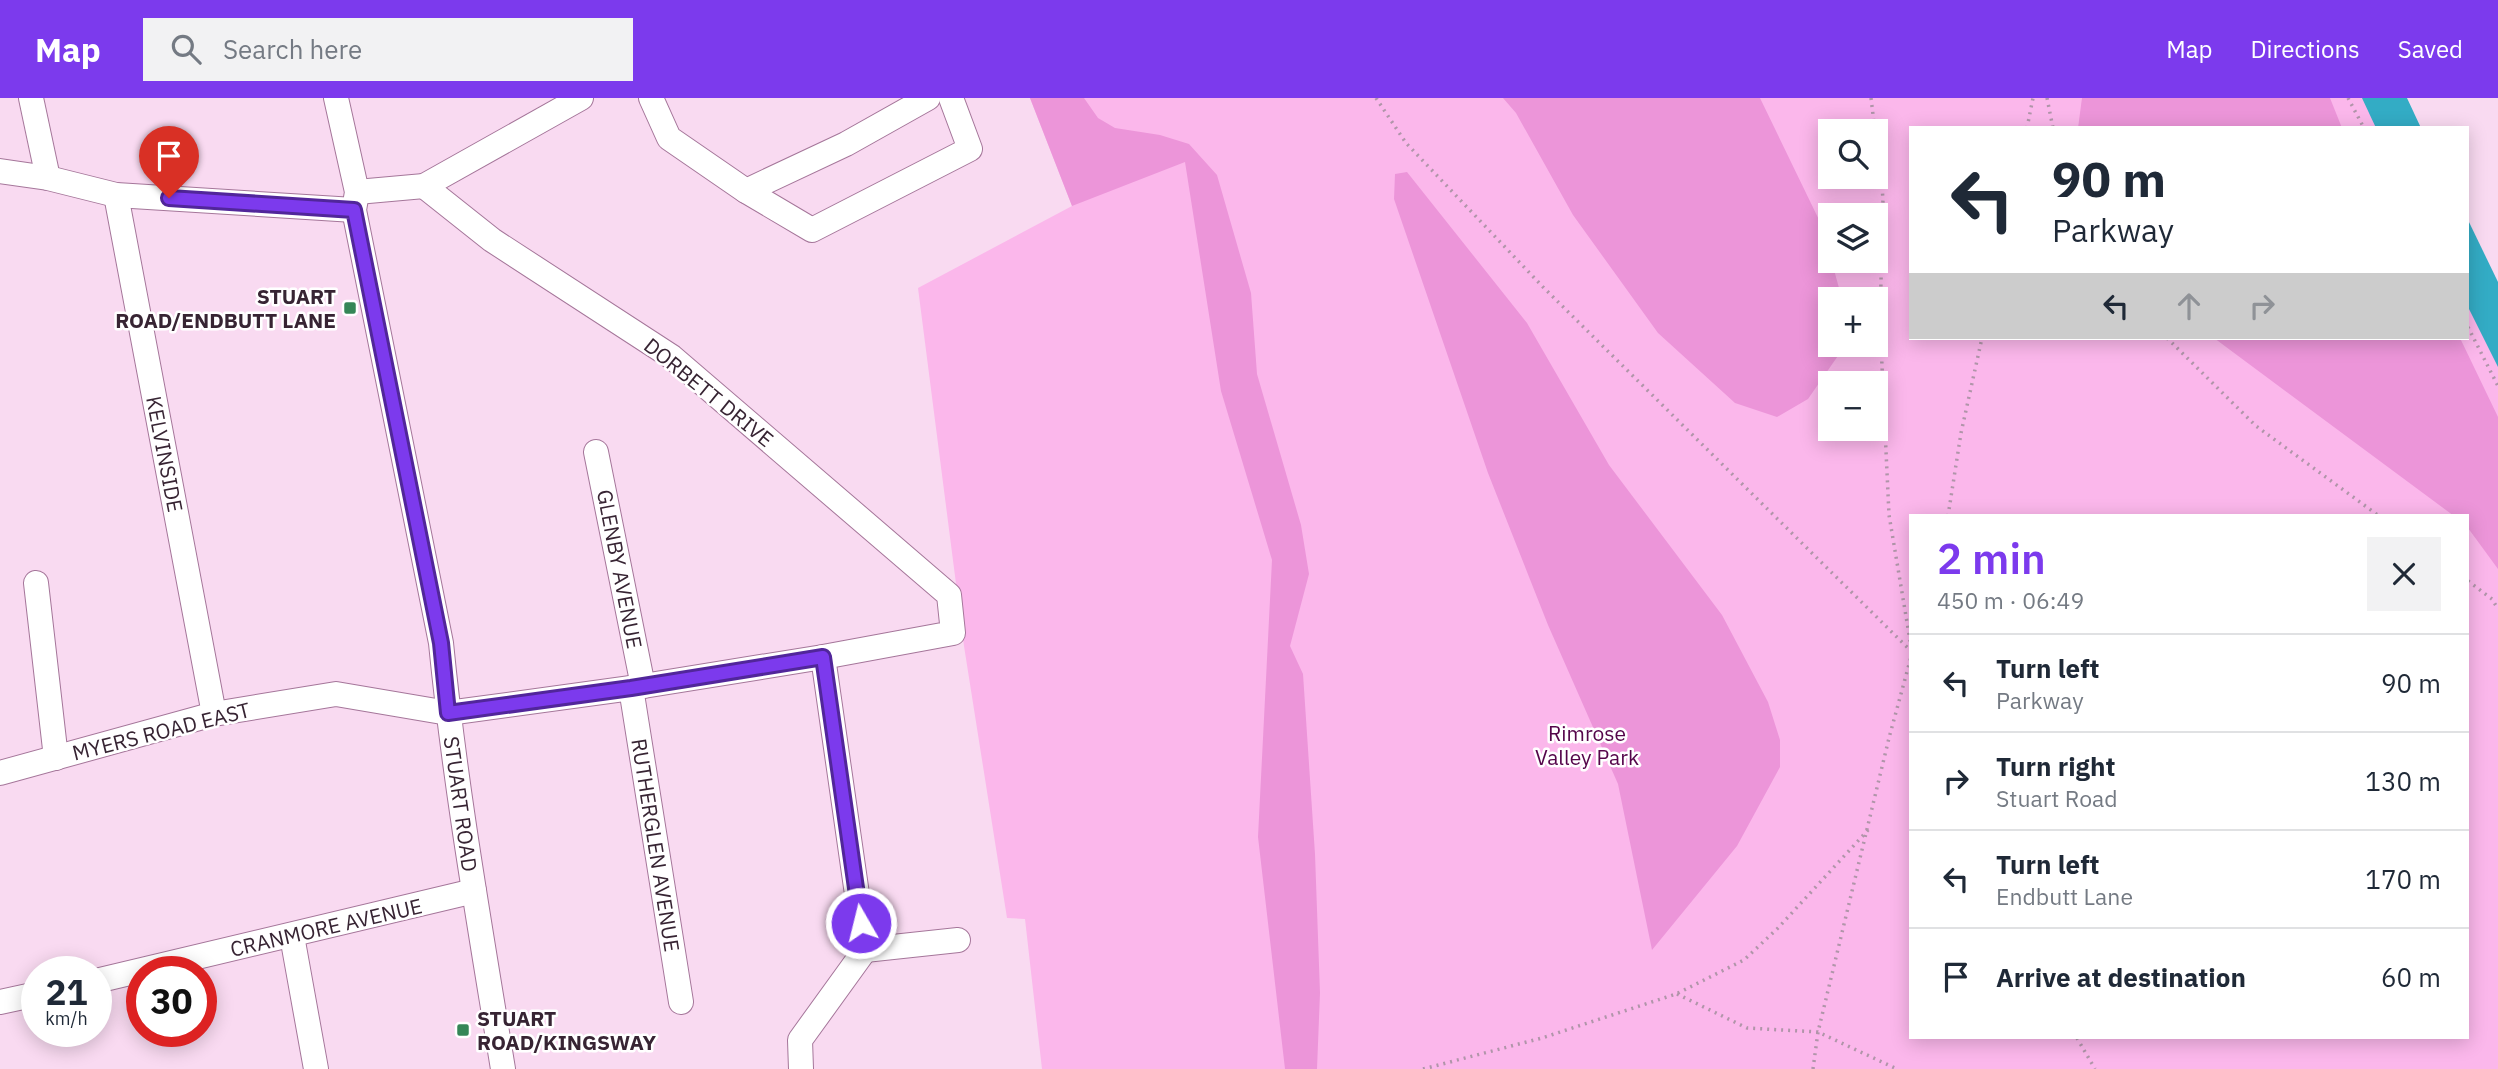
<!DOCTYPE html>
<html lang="en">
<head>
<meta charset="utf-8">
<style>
  :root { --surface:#fff; --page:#f2f2f3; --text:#1f2937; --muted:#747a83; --line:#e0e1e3; --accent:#7c3aed }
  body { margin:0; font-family:"IBM Plex Sans",sans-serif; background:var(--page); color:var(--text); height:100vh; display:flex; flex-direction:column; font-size:26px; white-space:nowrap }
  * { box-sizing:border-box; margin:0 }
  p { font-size:23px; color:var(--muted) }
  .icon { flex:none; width:38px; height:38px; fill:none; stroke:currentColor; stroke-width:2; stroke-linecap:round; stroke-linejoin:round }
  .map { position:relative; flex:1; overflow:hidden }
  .sheet { position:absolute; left:1909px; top:416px; width:560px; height:525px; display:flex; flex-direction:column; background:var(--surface); border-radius:0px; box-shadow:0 4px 18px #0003 }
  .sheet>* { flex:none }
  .banner { position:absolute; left:1909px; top:28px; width:560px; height:214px; border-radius:0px; box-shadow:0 4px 18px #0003; background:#fff; color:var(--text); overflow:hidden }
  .controls { position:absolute; left:1818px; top:21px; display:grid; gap:14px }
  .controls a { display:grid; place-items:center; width:70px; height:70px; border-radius:0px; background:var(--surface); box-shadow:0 4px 18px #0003; font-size:35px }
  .speed { position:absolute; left:21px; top:858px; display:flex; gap:14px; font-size:35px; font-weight:700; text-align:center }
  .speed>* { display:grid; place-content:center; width:91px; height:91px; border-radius:50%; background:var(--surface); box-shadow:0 4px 18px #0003; line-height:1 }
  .speed small { font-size:18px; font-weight:400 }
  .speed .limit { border:10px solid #d22; background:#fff; color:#111 }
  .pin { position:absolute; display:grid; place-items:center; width:60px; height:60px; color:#fff; margin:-72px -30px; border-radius:50% 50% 50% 0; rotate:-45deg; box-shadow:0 0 7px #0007 }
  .pin .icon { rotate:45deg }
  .me { position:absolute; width:77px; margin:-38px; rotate:352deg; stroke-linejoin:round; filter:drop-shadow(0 0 5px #0008) }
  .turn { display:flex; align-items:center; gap:24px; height:147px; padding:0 28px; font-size:32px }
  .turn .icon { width:91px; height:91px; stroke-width:2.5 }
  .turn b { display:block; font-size:49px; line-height:60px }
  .lanes { display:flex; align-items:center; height:66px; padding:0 28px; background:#0003; justify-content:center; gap:35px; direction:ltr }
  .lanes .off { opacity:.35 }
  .round { display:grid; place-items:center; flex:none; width:74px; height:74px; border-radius:0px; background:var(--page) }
  .headline { display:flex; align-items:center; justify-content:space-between; height:119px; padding:0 28px }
  h1 { font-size:42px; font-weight:600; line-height:52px; color:var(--accent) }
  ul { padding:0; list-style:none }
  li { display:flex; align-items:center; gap:21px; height:98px; padding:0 28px; border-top:2px solid var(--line) }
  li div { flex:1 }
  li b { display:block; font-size:26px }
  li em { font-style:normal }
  header { display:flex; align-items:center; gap:42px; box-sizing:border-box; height:98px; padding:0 35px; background:var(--accent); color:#fff }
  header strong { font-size:33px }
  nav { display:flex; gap:38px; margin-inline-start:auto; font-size:24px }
  .search { width:490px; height:63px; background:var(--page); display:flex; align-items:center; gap:18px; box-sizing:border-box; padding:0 24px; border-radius:0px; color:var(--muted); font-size:26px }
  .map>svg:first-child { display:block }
  .green { fill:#fbb7eb; fill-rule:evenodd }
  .forest { fill:#ec95d9 }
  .water { fill:#33acc5 }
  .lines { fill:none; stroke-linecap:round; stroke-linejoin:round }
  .minor-casing { stroke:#a5769a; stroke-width:26 }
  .path { stroke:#b095a9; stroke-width:3.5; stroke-dasharray:2 5; stroke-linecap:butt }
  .minor { stroke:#fff; stroke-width:24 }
  .route-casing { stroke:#51269a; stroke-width:18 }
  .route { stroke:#7c3aed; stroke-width:12 }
  .poi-dot { fill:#358657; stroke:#fff; stroke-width:2.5 }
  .labels { text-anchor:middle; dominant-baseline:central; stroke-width:5; stroke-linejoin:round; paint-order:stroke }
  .poi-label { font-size:21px; font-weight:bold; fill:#372433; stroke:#fff; text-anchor:end }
  .street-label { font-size:21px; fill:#372433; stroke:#fff }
  .park-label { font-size:21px; fill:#55054a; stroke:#fff }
</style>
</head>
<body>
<header>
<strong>Map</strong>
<div class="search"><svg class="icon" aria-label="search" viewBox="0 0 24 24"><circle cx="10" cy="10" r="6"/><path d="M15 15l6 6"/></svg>Search here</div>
<nav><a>Map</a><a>Directions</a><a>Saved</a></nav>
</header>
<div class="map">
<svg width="2498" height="971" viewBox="0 0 2498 971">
  <rect width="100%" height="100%" fill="#f9daf1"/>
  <path class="green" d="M1030 0H2388L2401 30H1911V240H2468V168L2498 227V971H1042L1025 821 1007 820 964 548 918 190 1072 108ZM1830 33H1876V79H1830ZM1830 117H1876V163H1830ZM1830 201H1876V247H1830ZM1830 285H1876V331H1830ZM1911 418H2468V940H1911Z"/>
  <g class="forest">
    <polygon points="1030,0 1084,0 1098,20 1115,30 1160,37 1189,46 1217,77 1251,195 1257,276 1301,427 1309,476 1290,548 1303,576 1315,756 1320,895 1317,971 1285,971 1258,739 1272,462 1221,293 1185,64 1072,108"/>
    <polygon points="1503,0 1760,0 1822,128 1842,201 1830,201 1830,247 1844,247 1842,252 1808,301 1777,319 1735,305 1658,235 1573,117 1516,15"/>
    <polygon points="2082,0 2330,0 2342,30 2078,30"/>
    <polygon points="1407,74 1527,225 1609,367 1722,517 1768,604 1780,642 1780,669 1737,748 1652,852 1618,686 1548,527 1488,375 1394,101 1395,76"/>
    <polygon points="2214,240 2460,240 2498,319 2498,471 2468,430 2468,418 2454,418"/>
  </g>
  <g class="water">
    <polygon points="2362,0 2407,0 2421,30 2376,30"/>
    <polygon points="2468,122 2498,184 2498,269 2468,209"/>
  </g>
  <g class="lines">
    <defs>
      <g id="minor">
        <polyline points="31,0 48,80"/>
        <path d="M336 0 357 94 354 112 441 545C455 688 480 829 503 971"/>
        <polyline points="651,0 669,40 746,93 812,132 970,51 951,0"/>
        <polyline points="0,73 48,80 116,97 354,112"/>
        <polyline points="746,93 846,46 928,0"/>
        <polyline points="357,94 424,88 581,0"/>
        <polyline points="116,97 214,616"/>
        <polyline points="596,354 643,588"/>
        <polyline points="36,485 56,660"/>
        <polyline points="631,590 681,904"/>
        <polyline points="0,675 214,616 336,596 448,615 631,590 823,559 953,535 949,497 672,259 492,142 424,88"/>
        <polyline points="292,838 316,971"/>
        <polyline points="865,852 958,842"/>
        <polyline points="96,883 474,793"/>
        <polyline points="0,904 37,896"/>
        <polyline points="801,971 800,942 865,852 823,559"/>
      </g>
    </defs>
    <use href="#minor" class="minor-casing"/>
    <g class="path">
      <polyline points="1376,0 1406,45 1543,189 1911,553"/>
      <polyline points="1871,0 1875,33"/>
      <polyline points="2047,0 2053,30"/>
      <polyline points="2348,0 2364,30"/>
      <polyline points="2027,30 2033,0"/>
      <polyline points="1876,40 1883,100 1880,225 1889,417 1911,548"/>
      <polyline points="2468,229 2498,288"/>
      <polyline points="2167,240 2256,328 2379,418"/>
      <polyline points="1948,418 1961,335 1982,240"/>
      <polyline points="2468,483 2492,501 2498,511"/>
      <polyline points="1677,896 1747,930 1818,934 1897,971"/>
      <polyline points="2077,940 2095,971"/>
      <polyline points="1423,971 1542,940 1676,896 1744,862 1778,830 1869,731"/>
      <polyline points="1813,971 1818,934 1889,640 1911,559"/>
    </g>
    <use href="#minor" class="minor"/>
  </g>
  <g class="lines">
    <defs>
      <polyline id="route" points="169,100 354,112 441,545 448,615 631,590 823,559 861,825"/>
    </defs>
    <use href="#route" class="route-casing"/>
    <use href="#route" class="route"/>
  </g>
  <g class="poi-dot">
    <rect x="343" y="203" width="14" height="14" rx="3.5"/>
    <rect x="456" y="925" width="14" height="14" rx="3.5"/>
  </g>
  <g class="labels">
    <g class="poi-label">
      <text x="336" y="198">STUART<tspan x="336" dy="24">ROAD/ENDBUTT LANE</tspan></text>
      <text x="477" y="920" text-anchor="start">STUART<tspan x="477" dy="24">ROAD/KINGSWAY</tspan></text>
    </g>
    <g class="street-label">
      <text transform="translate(709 294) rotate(39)">DORBETT DRIVE</text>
      <text transform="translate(165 356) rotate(79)">KELVINSIDE</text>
      <text transform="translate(620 471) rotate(79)">GLENBY AVENUE</text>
      <text transform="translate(161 633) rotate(-14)">MYERS ROAD EAST</text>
      <text transform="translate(461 706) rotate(82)">STUART ROAD</text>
      <text transform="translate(656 747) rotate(81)">RUTHERGLEN AVENUE</text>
      <text transform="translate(326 829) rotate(-13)">CRANMORE AVENUE</text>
    </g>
    <g class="park-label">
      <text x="1587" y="635">Rimrose<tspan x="1587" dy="24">Valley Park</tspan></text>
    </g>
  </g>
</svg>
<div class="controls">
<a><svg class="icon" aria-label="search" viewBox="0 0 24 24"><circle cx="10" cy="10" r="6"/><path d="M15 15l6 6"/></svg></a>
<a><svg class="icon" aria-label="layers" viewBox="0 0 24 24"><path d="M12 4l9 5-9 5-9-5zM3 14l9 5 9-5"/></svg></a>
<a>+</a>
<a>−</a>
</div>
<div class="speed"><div>21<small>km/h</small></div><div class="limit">30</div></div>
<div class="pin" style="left:169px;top:100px;background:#d93025"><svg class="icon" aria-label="arrive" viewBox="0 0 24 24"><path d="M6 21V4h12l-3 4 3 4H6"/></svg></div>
<svg class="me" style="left:861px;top:825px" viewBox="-20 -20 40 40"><circle r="17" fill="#7c3aed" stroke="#fff" stroke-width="3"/><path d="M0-11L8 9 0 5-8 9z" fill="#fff"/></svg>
<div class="banner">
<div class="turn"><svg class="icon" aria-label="left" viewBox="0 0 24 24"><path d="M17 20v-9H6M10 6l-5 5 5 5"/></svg><div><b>90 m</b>Parkway</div></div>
<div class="lanes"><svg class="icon" aria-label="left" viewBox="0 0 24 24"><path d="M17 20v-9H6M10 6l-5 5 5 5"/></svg><svg class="icon off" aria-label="ahead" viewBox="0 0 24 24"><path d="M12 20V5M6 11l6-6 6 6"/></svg><svg class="icon off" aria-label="right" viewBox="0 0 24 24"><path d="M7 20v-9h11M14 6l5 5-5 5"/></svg></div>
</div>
<section class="sheet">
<div class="headline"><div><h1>2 min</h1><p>450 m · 06:49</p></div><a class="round"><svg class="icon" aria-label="close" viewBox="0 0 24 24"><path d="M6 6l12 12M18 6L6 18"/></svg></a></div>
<ul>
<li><svg class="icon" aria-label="left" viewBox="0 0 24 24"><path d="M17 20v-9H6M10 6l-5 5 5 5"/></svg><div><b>Turn left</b><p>Parkway</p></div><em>90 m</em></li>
<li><svg class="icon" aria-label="right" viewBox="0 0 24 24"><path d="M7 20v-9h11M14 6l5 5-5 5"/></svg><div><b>Turn right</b><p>Stuart Road</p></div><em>130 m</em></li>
<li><svg class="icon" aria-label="left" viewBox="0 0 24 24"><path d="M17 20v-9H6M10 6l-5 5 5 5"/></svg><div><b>Turn left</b><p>Endbutt Lane</p></div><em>170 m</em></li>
<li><svg class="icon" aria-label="arrive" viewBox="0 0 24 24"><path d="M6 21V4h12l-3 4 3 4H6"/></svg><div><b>Arrive at destination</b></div><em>60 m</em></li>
</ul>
</section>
</div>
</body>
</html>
